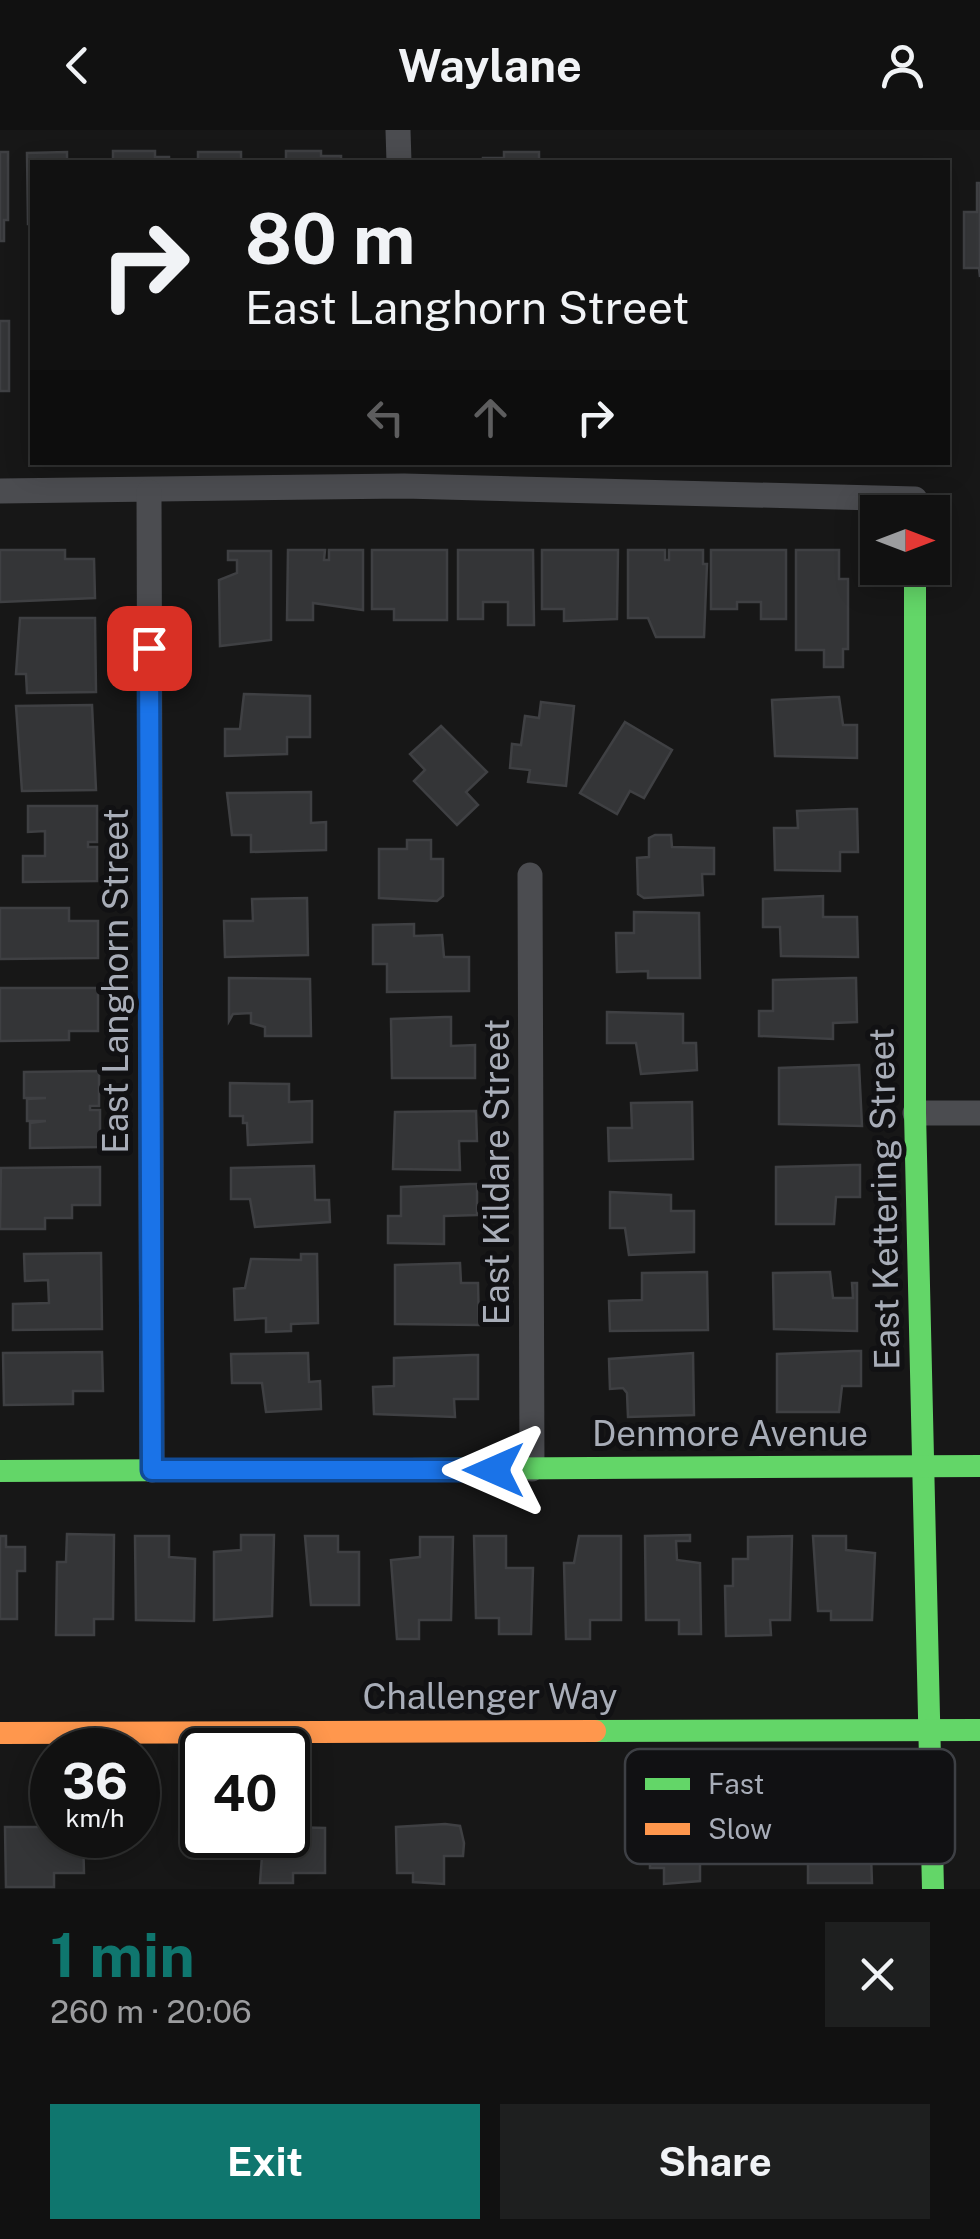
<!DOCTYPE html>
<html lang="en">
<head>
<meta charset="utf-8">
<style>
  :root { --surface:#111; --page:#1e1f1f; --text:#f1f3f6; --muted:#9c9d9f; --line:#303131; --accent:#0f766e }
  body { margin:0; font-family:"Public Sans",sans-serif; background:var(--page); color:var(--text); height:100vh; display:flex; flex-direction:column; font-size:38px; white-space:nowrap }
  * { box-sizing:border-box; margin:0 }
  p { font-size:32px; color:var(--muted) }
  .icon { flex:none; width:55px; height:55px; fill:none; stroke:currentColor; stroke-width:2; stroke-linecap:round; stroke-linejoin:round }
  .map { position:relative; height:1759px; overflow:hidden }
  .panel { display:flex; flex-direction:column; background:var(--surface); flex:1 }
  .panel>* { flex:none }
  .guide { position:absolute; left:30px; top:30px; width:920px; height:305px; border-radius:0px; box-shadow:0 5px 25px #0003,0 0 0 2px var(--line); background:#111; color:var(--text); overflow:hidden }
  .needle { width:65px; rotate:90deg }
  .fabs { position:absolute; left:860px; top:365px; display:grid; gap:20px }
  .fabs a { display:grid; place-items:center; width:90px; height:90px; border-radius:0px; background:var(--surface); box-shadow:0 5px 25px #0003,0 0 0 2px var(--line); font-size:50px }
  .speed { position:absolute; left:30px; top:1598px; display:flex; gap:20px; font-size:50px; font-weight:700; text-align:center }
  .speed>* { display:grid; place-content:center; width:130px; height:130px; border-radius:50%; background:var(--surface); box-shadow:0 5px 25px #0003,0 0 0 2px var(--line); line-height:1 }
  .speed small { font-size:25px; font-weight:400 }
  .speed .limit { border:5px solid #111; border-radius:15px; background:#fff; color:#111 }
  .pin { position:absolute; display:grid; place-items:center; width:85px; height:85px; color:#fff; margin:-42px; border-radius:20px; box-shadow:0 5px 15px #0006 }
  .me { position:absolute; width:110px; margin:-55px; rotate:270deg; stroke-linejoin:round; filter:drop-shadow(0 0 8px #0008) }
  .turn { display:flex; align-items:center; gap:35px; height:210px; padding:0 50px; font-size:45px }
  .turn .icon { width:130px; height:130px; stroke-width:2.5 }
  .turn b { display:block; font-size:70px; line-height:85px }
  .lanes { display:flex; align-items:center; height:95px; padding:0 50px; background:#0003; justify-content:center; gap:50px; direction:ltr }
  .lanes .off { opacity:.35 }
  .round { display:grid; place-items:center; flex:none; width:105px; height:105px; border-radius:0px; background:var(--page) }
  .headline { display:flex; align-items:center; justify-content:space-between; height:170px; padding:0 50px }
  h1 { font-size:60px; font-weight:700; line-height:75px; color:var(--accent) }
  .primary-button { display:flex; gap:20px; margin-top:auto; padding:20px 50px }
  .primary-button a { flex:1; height:115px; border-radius:0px; background:var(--accent); color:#fff; font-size:40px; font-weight:700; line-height:115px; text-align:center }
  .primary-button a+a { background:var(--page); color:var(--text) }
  header { display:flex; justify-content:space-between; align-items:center; height:130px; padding:0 50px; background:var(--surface); font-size:45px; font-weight:700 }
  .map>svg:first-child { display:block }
  .building { fill:#343537; stroke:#3f4043; stroke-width:2.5 }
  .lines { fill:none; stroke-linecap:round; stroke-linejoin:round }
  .street { stroke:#4b4c50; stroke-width:25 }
  .fast { stroke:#63d668; stroke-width:22 }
  .slow { stroke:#ff974d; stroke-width:22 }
  .route-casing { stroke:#114b97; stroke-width:25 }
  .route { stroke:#1a73e8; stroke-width:18 }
  .labels { text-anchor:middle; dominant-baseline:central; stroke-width:10; stroke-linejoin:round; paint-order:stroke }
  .street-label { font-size:35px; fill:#a8adb8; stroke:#111113 }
  .key { fill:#111113; stroke:#3e4045; stroke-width:2.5 }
  .key-label { font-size:28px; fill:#a8adb8 }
</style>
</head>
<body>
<header><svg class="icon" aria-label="back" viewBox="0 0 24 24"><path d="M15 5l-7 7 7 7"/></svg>Waylane<svg class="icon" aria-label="person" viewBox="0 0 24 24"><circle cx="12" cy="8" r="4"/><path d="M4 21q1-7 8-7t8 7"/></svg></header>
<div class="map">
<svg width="980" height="1759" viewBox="0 0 980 1759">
  <rect width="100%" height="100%" fill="#171717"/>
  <g class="building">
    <polygon points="113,21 155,21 155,27 169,27 169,32 113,32"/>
    <polygon points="286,21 321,21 321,26 341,26 341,32 286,32"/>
    <polygon points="0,22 8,22 8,90 4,90 4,111 0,111"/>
    <polygon points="67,22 67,32 32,32 32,94 28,94 27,23"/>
    <rect x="198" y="22" width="43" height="10"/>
    <polygon points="504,22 539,22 539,32 483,32 483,28 504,28"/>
    <polygon points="977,53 980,53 980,147 979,138 964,138 964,82 977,82"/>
    <rect x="0" y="191" width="9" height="70"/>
    <polygon points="0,420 65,420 65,429 94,429 95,468 0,472"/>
    <polygon points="288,420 325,420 324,430 329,430 329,420 363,420 363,480 313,473 313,490 287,490"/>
    <polygon points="372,420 447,420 447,490 394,490 394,479 372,479"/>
    <polygon points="458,420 533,420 534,495 508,495 508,472 483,472 483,489 458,489"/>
    <polygon points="542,420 618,420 617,489 564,491 564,479 542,479"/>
    <polygon points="628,420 665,420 665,430 669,430 669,420 703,420 703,434 707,434 704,507 656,507 648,488 628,488"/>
    <polygon points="711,420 786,420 786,489 761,489 761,472 737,472 737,479 711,479"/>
    <polygon points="796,420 839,420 839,449 848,449 848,519 843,519 843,537 824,537 824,520 796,520"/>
    <polygon points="228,421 271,421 271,510 220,516 219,450 237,443 237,430 228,430"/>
    <polygon points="20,488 95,488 96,562 27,563 26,544 16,544"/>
    <polygon points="244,564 310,566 310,607 287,607 287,624 225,626 225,599 240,599"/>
    <polygon points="833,567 839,567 843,595 857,595 857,628 775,626 772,570"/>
    <polygon points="541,572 574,576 566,656 528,652 530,640 510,638 512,614 521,615 525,586 539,588"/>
    <polygon points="92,575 96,660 22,661 16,576"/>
    <polygon points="625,592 672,620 644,668 630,661 617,684 580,663"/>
    <polygon points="441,596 487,642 466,662 478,675 457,695 414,651 425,640 410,624"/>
    <polygon points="311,662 311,693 326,692 326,720 251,722 251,705 232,705 227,663"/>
    <polygon points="28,676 97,676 97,712 88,712 88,717 97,717 97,751 23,752 23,726 45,726 45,701 28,702"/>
    <polygon points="851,679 857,679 858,722 840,722 840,741 775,740 774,698 798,698 797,681"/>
    <polygon points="655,705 671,705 672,717 714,718 714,744 702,744 703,765 644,768 638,764 637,728 649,727 649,708"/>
    <polygon points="407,710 431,710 431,729 443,729 443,766 437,771 379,768 379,719 407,719"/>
    <polygon points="823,766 823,787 857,787 858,827 781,826 780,797 763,797 763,769"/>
    <polygon points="307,768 308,825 225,827 224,791 253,791 252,769"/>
    <polygon points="0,778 69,778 69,791 98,791 98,828 0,829"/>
    <polygon points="634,782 699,783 700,848 648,848 648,841 617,842 616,803 634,803"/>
    <polygon points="414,794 414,806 442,805 444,827 469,827 469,861 387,862 387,834 373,834 373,795"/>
    <polygon points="229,848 310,849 311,906 265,906 265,897 251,893 251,883 233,884 229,891"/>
    <polygon points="852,848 856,848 857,892 833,893 833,909 759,906 759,881 773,881 773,850"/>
    <polygon points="0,858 98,858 98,901 69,901 69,910 0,911"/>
    <polygon points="607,882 683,884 683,913 696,913 697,940 641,944 636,913 607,913"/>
    <polygon points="445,887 451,887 451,916 475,915 475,948 392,948 391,889"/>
    <polygon points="859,935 862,996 779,994 779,938"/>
    <polygon points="99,941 99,976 90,976 90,980 100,980 100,1017 30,1018 30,993 46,991 27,991 27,969 46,968 24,968 24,942"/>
    <polygon points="230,953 289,954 289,972 312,971 312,1012 248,1015 247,993 243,993 243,986 230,986"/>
    <polygon points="692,972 693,1029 609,1031 608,998 632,998 631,973"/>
    <polygon points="476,981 477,1011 459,1011 460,1040 393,1039 395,982"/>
    <polygon points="854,1035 860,1035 860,1067 836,1067 834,1094 776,1094 776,1037"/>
    <polygon points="314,1036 315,1070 329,1070 330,1092 255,1097 250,1069 231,1069 231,1038"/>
    <polygon points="100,1037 100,1075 72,1075 72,1088 45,1088 45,1099 0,1099 1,1038"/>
    <polygon points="470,1054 477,1054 477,1085 444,1086 444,1114 388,1113 388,1086 401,1086 401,1057"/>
    <polygon points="610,1062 671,1065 671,1081 694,1081 694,1122 629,1125 625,1098 610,1098"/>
    <polygon points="101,1123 102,1199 13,1200 13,1174 49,1173 48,1150 25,1151 24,1124"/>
    <polygon points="301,1124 317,1124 318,1193 291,1194 291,1201 266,1202 266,1188 235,1190 234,1159 245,1158 251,1129 301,1130"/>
    <polygon points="460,1133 461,1153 478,1153 479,1195 395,1194 395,1135"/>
    <polygon points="707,1142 708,1200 610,1201 609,1171 642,1170 642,1143"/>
    <polygon points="830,1142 833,1168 853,1168 852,1153 857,1153 857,1201 774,1199 773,1143"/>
    <polygon points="854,1221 861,1221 861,1256 842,1256 839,1282 777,1282 777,1224"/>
    <polygon points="102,1222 103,1261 73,1261 73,1274 4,1275 3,1223"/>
    <polygon points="308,1223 309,1252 320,1251 321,1279 266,1282 262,1253 232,1253 231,1224"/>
    <polygon points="693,1223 694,1285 628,1287 627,1263 623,1258 610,1259 609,1229"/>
    <polygon points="472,1225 478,1225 478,1269 454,1269 455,1287 374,1284 373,1257 394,1256 394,1228"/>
    <polygon points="67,1404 114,1405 113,1489 94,1489 94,1505 56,1505 57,1432 66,1432"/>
    <polygon points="241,1405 274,1405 272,1486 214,1490 214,1422 241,1420"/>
    <polygon points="690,1405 690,1411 676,1411 677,1430 700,1433 701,1504 679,1504 679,1490 646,1490 645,1406"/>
    <polygon points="0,1406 6,1406 6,1417 25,1417 25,1441 17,1441 17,1489 0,1489"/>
    <polygon points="135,1406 169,1406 169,1427 195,1429 194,1491 136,1490"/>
    <polygon points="305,1406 338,1406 338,1422 359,1422 359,1475 311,1475"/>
    <polygon points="474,1406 506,1406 506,1438 533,1438 531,1504 499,1504 499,1488 476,1488"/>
    <polygon points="579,1406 621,1406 621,1490 590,1490 590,1509 566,1509 564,1433 574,1433"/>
    <polygon points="792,1406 790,1490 770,1490 771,1505 726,1506 725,1456 733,1456 733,1429 748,1429 748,1407"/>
    <polygon points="813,1406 846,1406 846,1420 875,1423 872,1490 831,1490 831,1481 818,1481"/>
    <polygon points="420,1407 453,1407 451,1490 419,1490 419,1509 397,1509 391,1430 420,1427"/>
    <polygon points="840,1693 843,1725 871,1725 872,1753 808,1753 808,1696"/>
    <polygon points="445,1694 460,1696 464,1713 463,1726 444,1726 444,1754 413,1752 413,1743 397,1743 396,1697"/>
    <polygon points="700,1694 700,1751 664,1754 664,1738 650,1738 650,1723 637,1723 637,1695"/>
    <polygon points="5,1697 52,1697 52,1705 83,1705 84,1743 54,1743 54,1757 6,1757"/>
    <polygon points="288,1697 325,1698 325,1743 293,1743 293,1753 260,1753 262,1726 242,1726 242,1705 288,1705"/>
  </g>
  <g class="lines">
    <g class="street">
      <polyline points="398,0 399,32"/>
      <polyline points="0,361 404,356 915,369 915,382"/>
      <polyline points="149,362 152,1340"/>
      <polyline points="530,745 532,1339"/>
      <polyline points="915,983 980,983"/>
    </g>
    <g class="fast">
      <polyline points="915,438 915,983 933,1759"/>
      <polyline points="0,1341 980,1336"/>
      <polyline points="595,1601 980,1600"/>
    </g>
    <polyline class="slow" points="0,1603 595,1601"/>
  </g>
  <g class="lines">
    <defs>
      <polyline id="route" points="149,518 152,1340 494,1340"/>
    </defs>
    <use href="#route" class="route-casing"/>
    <use href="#route" class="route"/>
  </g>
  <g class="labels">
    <g class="street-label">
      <text transform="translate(115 851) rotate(-90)">East Langhorn Street</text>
      <text transform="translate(496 1042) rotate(-90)">East Kildare Street</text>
      <text transform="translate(884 1069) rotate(-91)">East Kettering Street</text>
      <text x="730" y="1303">Denmore Avenue</text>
      <text x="490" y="1566">Challenger Way</text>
    </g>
  </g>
  <rect x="625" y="1619" width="330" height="115" rx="15" class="key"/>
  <rect x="645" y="1648" width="45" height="12" fill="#63d668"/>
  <rect x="645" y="1693" width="45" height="12" fill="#ff974d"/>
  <g class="key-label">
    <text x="708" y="1664">Fast</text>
    <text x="708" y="1709">Slow</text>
  </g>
</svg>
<div class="fabs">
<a><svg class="needle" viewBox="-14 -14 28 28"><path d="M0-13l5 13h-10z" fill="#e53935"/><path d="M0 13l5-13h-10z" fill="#9c9d9f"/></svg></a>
</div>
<div class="speed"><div>36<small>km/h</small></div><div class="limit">40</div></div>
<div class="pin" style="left:149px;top:518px;background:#d93025"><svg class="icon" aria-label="arrive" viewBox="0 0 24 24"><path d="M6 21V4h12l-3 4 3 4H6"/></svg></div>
<svg class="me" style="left:494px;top:1340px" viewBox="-20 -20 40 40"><path d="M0-17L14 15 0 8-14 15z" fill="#1a73e8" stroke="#fff" stroke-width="4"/></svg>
<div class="guide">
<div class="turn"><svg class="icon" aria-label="right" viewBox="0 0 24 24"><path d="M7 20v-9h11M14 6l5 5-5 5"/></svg><div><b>80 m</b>East Langhorn Street</div></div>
<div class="lanes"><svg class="icon off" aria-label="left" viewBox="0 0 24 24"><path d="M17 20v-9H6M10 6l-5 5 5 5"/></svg><svg class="icon off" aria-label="ahead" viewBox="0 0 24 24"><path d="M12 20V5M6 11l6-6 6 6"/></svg><svg class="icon" aria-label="right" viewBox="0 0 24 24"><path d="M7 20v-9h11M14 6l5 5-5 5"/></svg></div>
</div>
</div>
<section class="panel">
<div class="headline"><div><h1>1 min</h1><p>260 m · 20:06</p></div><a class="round"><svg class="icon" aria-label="close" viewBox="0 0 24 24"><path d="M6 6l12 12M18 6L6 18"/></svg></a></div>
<div class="primary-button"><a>Exit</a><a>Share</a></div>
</section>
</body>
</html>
